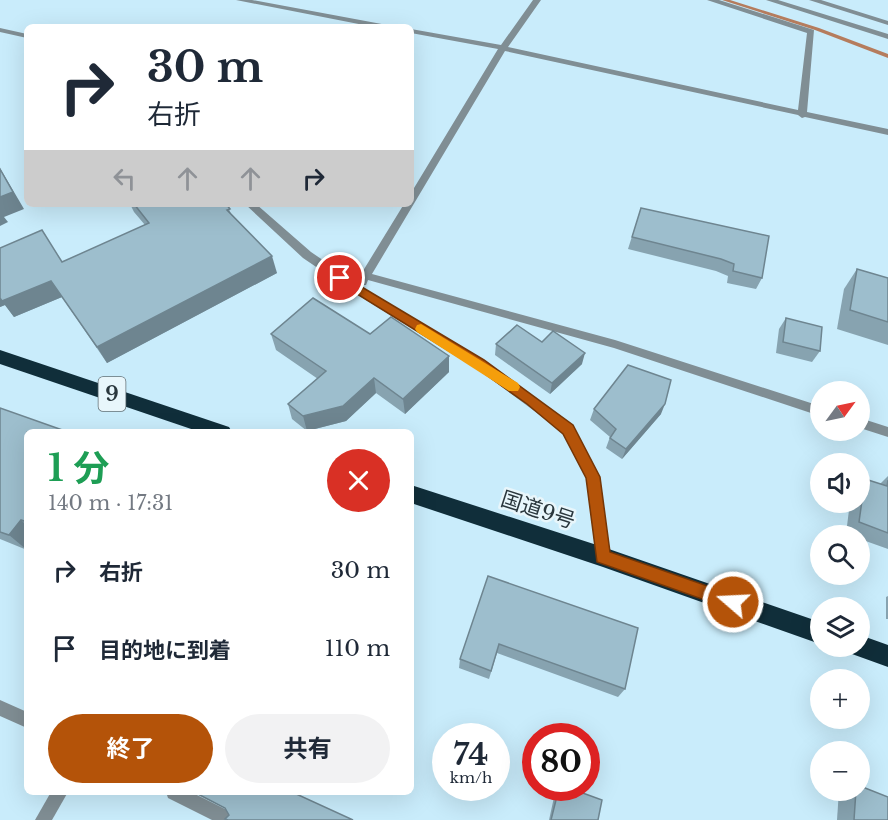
<!DOCTYPE html>
<html lang="ja">
<head>
<meta charset="utf-8">
<style>
  :root { --surface:#fff; --page:#f2f2f3; --text:#1f2937; --muted:#747a83; --accent:#b45309 }
  body { margin:0; font-family:"Libre Baskerville","Noto Sans JP",serif; background:var(--page); color:var(--text); height:100vh; display:flex; flex-direction:column; font-size:22px; white-space:nowrap }
  * { box-sizing:border-box; margin:0 }
  p { font-size:20px; color:var(--muted) }
  .icon { flex:none; width:33px; height:33px; fill:none; stroke:currentColor; stroke-width:2; stroke-linecap:round; stroke-linejoin:round }
  .map { position:relative; flex:1; overflow:hidden }
  .drawer { position:absolute; left:24px; top:429px; width:390px; height:366px; display:flex; flex-direction:column; background:var(--surface); border-radius:9px; box-shadow:0 6px 24px #0002 }
  .drawer>* { flex:none }
  .banner { position:absolute; left:24px; top:24px; width:390px; height:183px; border-radius:9px; box-shadow:0 6px 24px #0002; background:#fff; color:var(--text); overflow:hidden }
  .needle { width:39px; rotate:57deg }
  .buttons { position:absolute; left:810px; top:381px; display:grid; gap:12px }
  .buttons a { display:grid; place-items:center; width:60px; height:60px; border-radius:50%; background:var(--surface); box-shadow:0 6px 24px #0002; font-size:30px }
  .speed { position:absolute; left:432px; top:723px; display:flex; gap:12px; font-size:30px; font-weight:700; text-align:center }
  .speed>* { display:grid; place-content:center; width:78px; height:78px; border-radius:50%; background:var(--surface); box-shadow:0 6px 24px #0002; line-height:1 }
  .speed small { font-size:15px; font-weight:400 }
  .speed .limit { border:9px solid #d22; background:#fff; color:#111 }
  .pin { position:absolute; display:grid; place-items:center; width:51px; height:51px; color:#fff; margin:-26px; border:3px solid #fff; border-radius:50%; box-shadow:0 2px 6px #0007 }
  .me { position:absolute; width:66px; margin:-33px; rotate:289deg; stroke-linejoin:round; filter:drop-shadow(0 0 4px #0008) }
  .turn { display:flex; align-items:center; gap:21px; height:126px; padding:0 24px; font-size:27px }
  .turn .icon { width:78px; height:78px; stroke-width:2.5 }
  .turn b { display:block; font-size:42px; line-height:51px }
  .lanes { display:flex; align-items:center; height:57px; padding:0 24px; background:#0003; justify-content:center; gap:30px; direction:ltr }
  .lanes .off { opacity:.35 }
  .round { display:grid; place-items:center; flex:none; width:63px; height:63px; border-radius:32px; background:var(--page) }
  .head { display:flex; align-items:center; justify-content:space-between; height:102px; padding:0 24px }
  h1 { font-size:36px; font-weight:700; line-height:45px; color:#1e9e55 }
  .cta { display:flex; gap:12px; margin-top:auto; padding:12px 24px }
  .cta a { flex:1; height:69px; border-radius:36px; background:var(--accent); color:#fff; font-size:24px; font-weight:700; line-height:69px; text-align:center }
  .cta a+a { background:var(--page); color:var(--text) }
  ul { padding:0; list-style:none }
  li { display:flex; align-items:center; gap:18px; height:78px; padding:0 24px }
  li div { flex:1 }
  li b { display:block; font-size:22px }
  li em { font-style:normal }
  .map>svg:first-child { display:block }
  .lines { fill:none; stroke-linecap:round; stroke-linejoin:round }
  .stream { fill:#b57c5d; fill-rule:evenodd }
  .street { fill:#808e94; fill-rule:evenodd }
  .highway { fill:#102e3a; fill-rule:evenodd }
  .wall { fill:#87a3b0 }
  .shaded-wall { fill:#6e8590 }
  .building { fill:#9dbecd; stroke:#6e8590; stroke-width:1.5 }
  .route { fill:#b45309; stroke:#753606; stroke-width:1.5 }
  .slow { fill:#f59e0b }
  .labels { text-anchor:middle; dominant-baseline:central; stroke-width:5; stroke-linejoin:round; paint-order:stroke }
  .shield { fill:#e8f6fb; stroke:#637076; stroke-width:1.5 }
  .shield-label { font-size:20px; font-weight:bold; fill:#2a373d }
  .street-label { font-size:21px; fill:#2a373d; stroke:#e8f6fb }
</style>
</head>
<body>
<div class="map">
<svg width="888" height="820" viewBox="0 0 888 820">
  <rect width="100%" height="100%" fill="#c9ecfb"/>
  <g class="lines">
    <polygon class="stream" points="722,0 730,0 819,28 888,54 888,58 815,30"/>
    <g class="street">
      <polygon points="236,0 252,0 387,25 391,27 374,27"/>
      <polygon points="533,0 541,0 508,47 798,110 807,33 707,0 719,0 814,30 807,112 888,129 888,135 805,117 802,118 798,115 505,51 372,274 615,340 820,406 820,416 614,348 368,280 366,285 359,285 483,361 572,425 599,478 610,557 608,562 603,563 598,562 596,557 587,478 564,433 475,367 353,292 303,258 245,204 256,204 311,252 358,284 358,279 404,204 411,204 411,193 498,49 411,33 411,29 501,45"/>
      <polygon points="766,0 778,0 888,34 888,39"/>
      <polygon points="809,0 821,0 888,21 888,25"/>
      <polygon points="0,28 27,34 27,38 0,32"/>
      <polygon points="860,418 888,427 888,437 860,428"/>
      <polygon points="0,700 27,712 27,728 0,716"/>
      <polygon points="51,792 68,792 52,820 35,820"/>
      <polygon points="166,792 191,792 235,814 237,820 212,820 168,798"/>
    </g>
    <g class="highway">
      <polygon points="0,350 229,427 232,432 200,432 0,364"/>
      <polygon points="411,485 603,547 820,622 820,644 603,567 411,503"/>
      <polygon points="860,635 888,645 888,667 852,654 849,646 860,646"/>
    </g>
  </g>
  <g class="wall">
    <polygon points="130,204 227,204 231,214 277,273 107,363 62,297 14,317 5,305 0,307 0,248 62,262 145,225 134,212"/>
    <polygon points="641,208 762,278 756,289 727,283 728,276 716,271 628,249"/>
    <polygon points="857,269 888,278 888,345 837,329 844,289"/>
    <polygon points="786,318 820,351 812,362 776,353 779,329"/>
    <polygon points="271,334 370,334 449,372 405,414 376,393 346,421 307,431 292,419 288,404 318,379 276,350"/>
    <polygon points="542,342 582,364 550,394 495,355 496,344"/>
    <polygon points="0,408 27,432 27,550 0,539"/>
    <polygon points="594,409 661,414 622,459 606,448 610,437 590,420"/>
    <polygon points="888,476 888,549 860,539 860,536 850,536 846,534 850,502 860,502 860,484 865,479 880,484"/>
    <polygon points="488,576 625,689 618,697 497,653 489,679 459,668 460,659"/>
    <polygon points="888,596 888,619 886,619 886,597"/>
    <polygon points="556,788 569,788 598,820 549,820"/>
    <polygon points="839,790 860,790 888,820 837,820"/>
  </g>
  <g class="shaded-wall">
    <polygon points="0,168 24,209 4,217 8,222 0,226"/>
    <polygon points="272,256 277,273 107,363 97,347"/>
    <polygon points="51,281 62,297 14,317 5,305 0,307 0,294"/>
    <polygon points="585,353 582,364 550,394 552,383"/>
    <polygon points="449,356 449,372 405,414 403,399"/>
    <polygon points="374,378 376,393 346,421 307,431 303,416"/>
    <polygon points="665,404 661,414 622,459 626,449"/>
    <polygon points="21,520 27,526 27,550 9,535"/>
  </g>
  <g class="building">
    <polygon points="0,169 13,192 0,197"/>
    <polygon points="134,204 226,204 230,209 227,210 272,256 97,347 51,281 2,301 0,298 0,248 42,230 62,262 149,223"/>
    <polygon points="641,208 769,236 762,278 733,271 734,264 721,259 632,237"/>
    <polygon points="857,269 888,278 888,322 850,310"/>
    <polygon points="313,298 370,334 391,317 449,356 403,399 374,378 343,406 303,416 288,404 326,371 271,334"/>
    <polygon points="786,318 822,327 820,351 783,342"/>
    <polygon points="517,325 542,342 553,331 585,353 552,383 496,344"/>
    <polygon points="628,365 671,380 665,404 626,449 610,438 616,429 594,409"/>
    <polygon points="0,408 68,432 27,432 27,522 21,520 9,535 0,532"/>
    <polygon points="865,479 887,486 888,480 888,533 859,522"/>
    <polygon points="488,576 638,628 625,689 499,644 491,671 460,659"/>
    <polygon points="860,786 888,797 888,820 854,820 856,790 860,790"/>
    <polygon points="559,788 569,788 602,800 598,820 551,820"/>
    <polygon points="194,792 292,792 353,820 228,820 225,819 229,815 225,808"/>
  </g>
  <polygon class="route" points="340,274 484,360 573,425 600,477 610,552 739,597 741,602 739,608 733,610 597,562 586,478 563,434 527,404 475,367 336,281 334,278"/>
  <polygon class="slow" points="421,324 518,383 520,387 518,391 509,391 417,332 415,329 417,325"/>
  <g class="labels">
    <rect class="shield" x="98.5" y="377" width="27" height="34" rx="4.5"/>
    <g class="shield-label">
      <text x="112" y="394">9</text>
    </g>
    <g class="street-label">
      <text transform="translate(538 510) rotate(18)">国道9号</text>
    </g>
  </g>
</svg>
<div class="buttons">
<a><svg class="needle" viewBox="-14 -14 28 28"><path d="M0-13l5 13h-10z" fill="#e53935"/><path d="M0 13l5-13h-10z" fill="#747a83"/></svg></a>
<a><svg class="icon" aria-label="sound" viewBox="0 0 24 24"><path d="M4 9h4l5-4v14l-5-4H4zM17 9q2 3 0 6"/></svg></a>
<a><svg class="icon" aria-label="search" viewBox="0 0 24 24"><circle cx="10" cy="10" r="6"/><path d="M15 15l6 6"/></svg></a>
<a><svg class="icon" aria-label="layers" viewBox="0 0 24 24"><path d="M12 4l9 5-9 5-9-5zM3 14l9 5 9-5"/></svg></a>
<a>+</a>
<a>−</a>
</div>
<div class="speed"><div>74<small>km/h</small></div><div class="limit">80</div></div>
<div class="pin" style="left:340px;top:278px;background:#d93025"><svg class="icon" aria-label="arrive" viewBox="0 0 24 24"><path d="M6 21V4h12l-3 4 3 4H6"/></svg></div>
<svg class="me" style="left:733px;top:602px" viewBox="-20 -20 40 40"><circle r="17" fill="#b45309" stroke="#fff" stroke-width="3"/><path d="M0-11L8 9 0 5-8 9z" fill="#fff"/></svg>
<div class="banner">
<div class="turn"><svg class="icon" aria-label="right" viewBox="0 0 24 24"><path d="M7 20v-9h11M14 6l5 5-5 5"/></svg><div><b>30 m</b>右折</div></div>
<div class="lanes"><svg class="icon off" aria-label="left" viewBox="0 0 24 24"><path d="M17 20v-9H6M10 6l-5 5 5 5"/></svg><svg class="icon off" aria-label="ahead" viewBox="0 0 24 24"><path d="M12 20V5M6 11l6-6 6 6"/></svg><svg class="icon off" aria-label="ahead" viewBox="0 0 24 24"><path d="M12 20V5M6 11l6-6 6 6"/></svg><svg class="icon" aria-label="right" viewBox="0 0 24 24"><path d="M7 20v-9h11M14 6l5 5-5 5"/></svg></div>
</div>
<section class="drawer">
<div class="head"><div><h1>1 分</h1><p>140 m · 17:31</p></div><a class="round" style="background:#d93025;color:#fff"><svg class="icon" aria-label="close" viewBox="0 0 24 24"><path d="M6 6l12 12M18 6L6 18"/></svg></a></div>
<ul>
<li><svg class="icon" aria-label="right" viewBox="0 0 24 24"><path d="M7 20v-9h11M14 6l5 5-5 5"/></svg><div><b>右折</b></div><em>30 m</em></li>
<li><svg class="icon" aria-label="arrive" viewBox="0 0 24 24"><path d="M6 21V4h12l-3 4 3 4H6"/></svg><div><b>目的地に到着</b></div><em>110 m</em></li>
</ul>
<div class="cta"><a>終了</a><a>共有</a></div>
</section>
</div>
</body>
</html>
